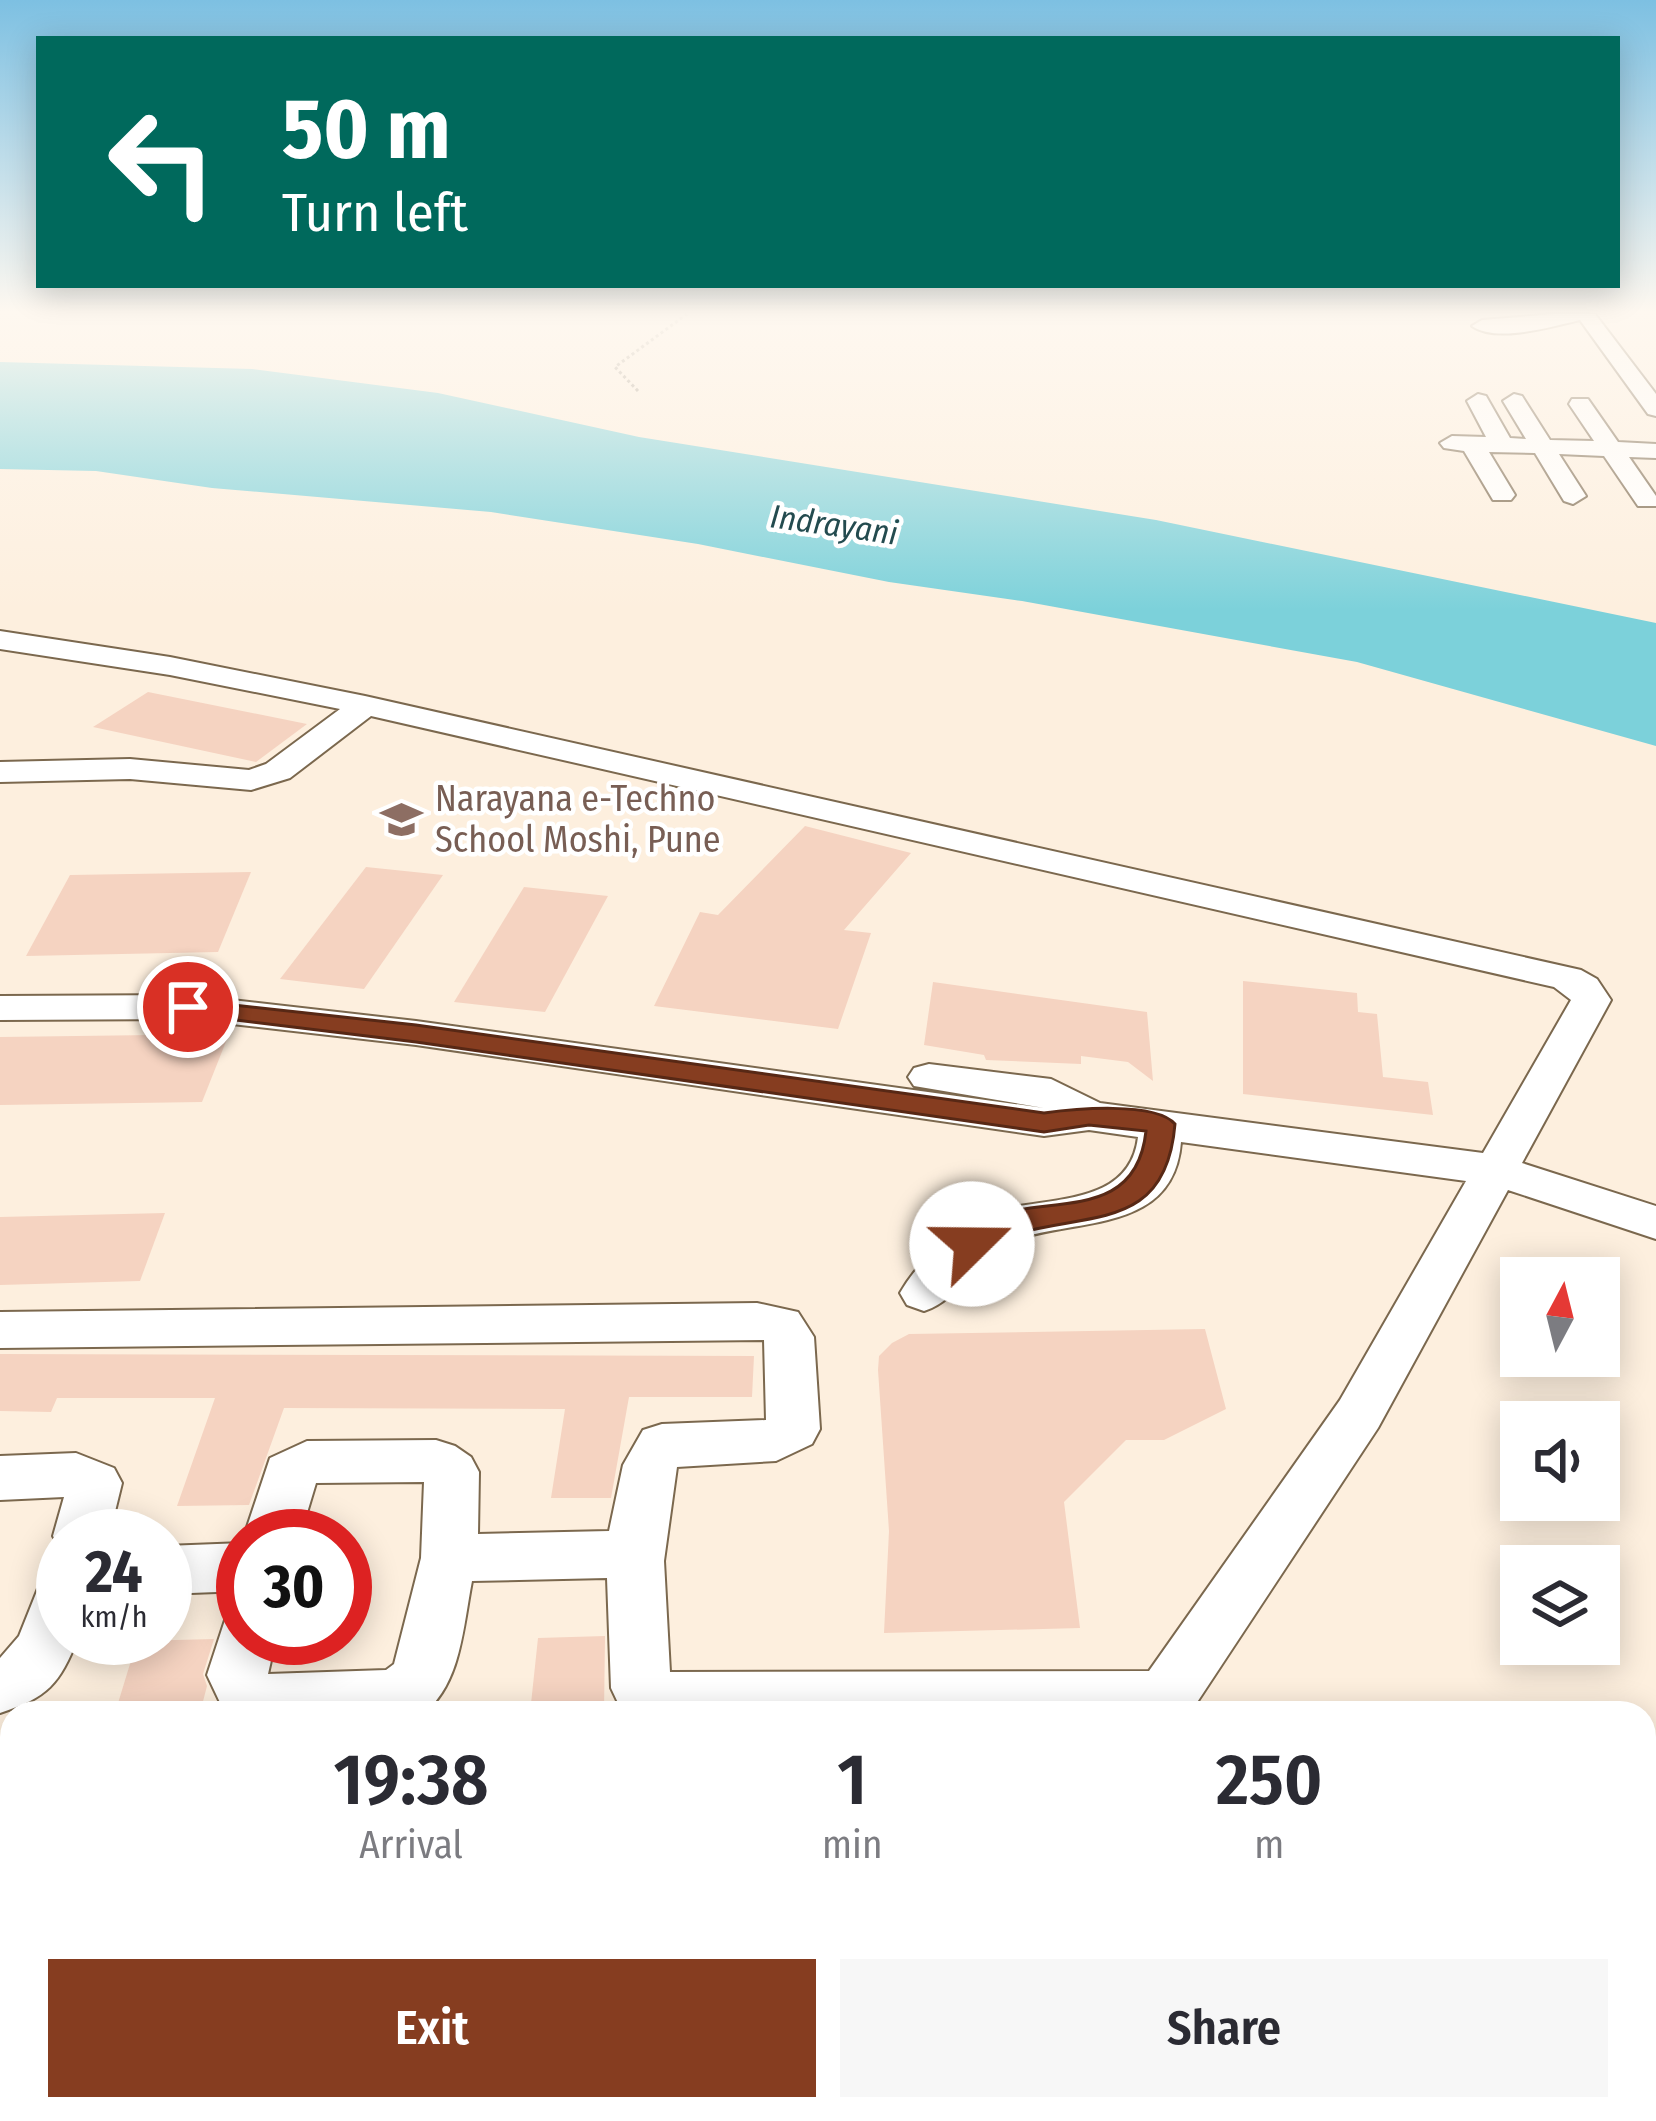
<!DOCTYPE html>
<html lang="en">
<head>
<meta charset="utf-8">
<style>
  :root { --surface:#fff; --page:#f7f7f7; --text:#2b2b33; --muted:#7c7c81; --accent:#863d20 }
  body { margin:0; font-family:"Fira Sans Condensed",sans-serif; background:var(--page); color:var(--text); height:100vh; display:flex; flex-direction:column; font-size:45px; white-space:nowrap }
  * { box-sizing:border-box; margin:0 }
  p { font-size:39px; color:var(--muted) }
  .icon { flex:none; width:66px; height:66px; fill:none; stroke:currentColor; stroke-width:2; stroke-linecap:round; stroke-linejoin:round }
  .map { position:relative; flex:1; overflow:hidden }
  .drawer { position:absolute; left:0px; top:1701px; width:1656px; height:420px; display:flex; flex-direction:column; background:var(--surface); border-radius:36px 36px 0 0; box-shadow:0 6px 30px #0003 }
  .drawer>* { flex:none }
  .guide { position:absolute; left:36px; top:36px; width:1584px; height:252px; border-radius:0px; box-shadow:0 6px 30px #0003; background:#00695c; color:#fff; overflow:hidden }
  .needle { width:78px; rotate:7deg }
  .fabs { position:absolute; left:1500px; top:1257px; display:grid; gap:24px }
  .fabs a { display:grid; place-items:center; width:120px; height:120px; border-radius:0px; background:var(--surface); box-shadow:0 6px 30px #0003; font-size:60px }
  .speed { position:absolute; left:36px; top:1509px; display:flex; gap:24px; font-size:60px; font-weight:700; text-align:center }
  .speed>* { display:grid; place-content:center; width:156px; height:156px; border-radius:50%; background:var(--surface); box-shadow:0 6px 30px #0003; line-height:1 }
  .speed small { font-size:30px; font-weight:400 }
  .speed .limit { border:18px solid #d22; background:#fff; color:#111 }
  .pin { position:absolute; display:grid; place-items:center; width:102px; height:102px; color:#fff; margin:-51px; border:6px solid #fff; border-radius:50%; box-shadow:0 3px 12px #0007 }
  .me { position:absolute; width:132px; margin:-66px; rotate:68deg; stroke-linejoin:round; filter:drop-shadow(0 0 9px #0008) }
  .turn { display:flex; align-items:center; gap:42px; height:252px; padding:0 48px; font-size:54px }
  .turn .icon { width:156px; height:156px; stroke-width:2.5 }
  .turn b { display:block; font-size:84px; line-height:102px }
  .eta { display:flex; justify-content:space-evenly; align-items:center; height:204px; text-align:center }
  .eta b { font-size:72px; font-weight:600; line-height:84px }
  .primary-button { display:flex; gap:24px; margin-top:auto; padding:24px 48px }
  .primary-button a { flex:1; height:138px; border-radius:0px; background:var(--accent); color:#fff; font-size:48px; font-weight:600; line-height:138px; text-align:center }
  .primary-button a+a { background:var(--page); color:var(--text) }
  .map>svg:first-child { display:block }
  .water { fill:#7cd1da }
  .building { fill:#f5d3c1 }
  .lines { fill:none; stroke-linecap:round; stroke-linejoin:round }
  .minor-casing { stroke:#7b684e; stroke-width:4 }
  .path { stroke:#a39889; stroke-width:3; stroke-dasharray:3 3; stroke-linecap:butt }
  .minor { fill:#fff; fill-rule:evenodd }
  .route { fill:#863d20; stroke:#572815; stroke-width:3 }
  .labels { text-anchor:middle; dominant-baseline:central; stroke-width:9; stroke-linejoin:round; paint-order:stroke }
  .far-water-label { font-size:33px; font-style:italic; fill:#234b4f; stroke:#fff }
  .education-label { font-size:36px; fill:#785e54; stroke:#fff; text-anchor:start }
</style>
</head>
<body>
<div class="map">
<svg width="1656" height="2121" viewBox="0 0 1656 2121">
  <rect width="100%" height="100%" fill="#fdefde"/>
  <polygon class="water" points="0,362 252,369 438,393 639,437 1156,520 1656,623 1656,746 1357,662 1022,601 889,582 698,544 491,512 212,488 96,471 0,469"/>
  <g class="building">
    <polygon points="148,692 307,724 256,762 93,727"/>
    <polygon points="805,826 911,853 844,930 871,933 838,1029 654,1006 700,912 718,915"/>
    <polygon points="366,867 443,875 364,989 280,979"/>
    <polygon points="251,872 218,952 26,956 70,875"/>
    <polygon points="524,887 608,896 545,1012 454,1002"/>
    <polygon points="1243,981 1357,993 1358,1012 1377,1014 1383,1077 1428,1082 1433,1115 1243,1094"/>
    <polygon points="933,982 1147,1012 1153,1081 1128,1062 1081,1056 1081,1064 986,1060 984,1055 924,1045"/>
    <polygon points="229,1034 202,1102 0,1105 0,1037"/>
    <polygon points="165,1213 140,1281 0,1285 0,1217"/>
    <polygon points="1205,1329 1226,1409 1164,1440 1126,1440 1064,1502 1080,1628 884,1633 889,1531 878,1370 879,1356 892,1343 909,1334"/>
    <polygon points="0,1354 754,1356 752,1397 629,1397 611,1498 551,1498 565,1409 284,1408 249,1505 177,1506 215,1398 57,1398 51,1412 0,1411"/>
    <polygon points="605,1636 604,1713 530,1713 538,1638"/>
    <polygon points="214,1639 203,1674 207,1686 200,1713 115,1713 137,1641"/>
  </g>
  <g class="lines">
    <defs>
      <g id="minor">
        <path d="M1555 314H1595L1656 394V416L1648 414 1580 320C1551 327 1496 343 1472 326L1482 320Z"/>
        <polygon points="1478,394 1486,396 1510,438 1526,439 1503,401 1514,394 1522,396 1550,440 1594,441 1569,404 1572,399 1588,399 1618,442 1656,444 1656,458 1629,457 1656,496 1656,506 1638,506 1604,456 1559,454 1586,496 1573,504 1564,501 1535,453 1489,452 1515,495 1511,500 1493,500 1464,451 1444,448 1440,443 1452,436 1486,437 1467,401"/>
        <path d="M0 631 170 657 365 696 1581 970 1597 979 1611 1000 1522 1163 1656 1206V1239L1508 1190 1378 1428 1190 1713H633L620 1707 611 1688 607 1578 472 1581C463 1627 461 1683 424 1713H225L207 1675 225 1620 243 1613V1638H276L268 1674 386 1670 394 1664 421 1558 424 1482 316 1483 300 1536H244L270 1458 307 1441 436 1440 455 1446 471 1457 479 1472 478 1534 609 1531 623 1465 643 1430 662 1424 766 1420 764 1340 0 1348V1312L757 1303 798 1312 814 1337 820 1429 812 1444 776 1461 677 1467 664 1561 670 1672 1149 1671 1340 1400 1466 1181 1181 1142C1174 1236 1071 1217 1009 1242 972 1256 962 1299 924 1311L907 1305 900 1293C914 1268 950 1229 978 1217 1032 1193 1129 1214 1138 1137L1089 1130 1044 1136 416 1045 188 1019 0 1020V996L188 995 416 1021 1044 1108 914 1086 908 1077 914 1068 929 1064 1051 1079 1100 1103 1483 1153 1571 1000 1554 987 371 716 290 778 251 790 130 779 0 782V762L130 759 249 770 266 764 340 709 170 675 0 649Z"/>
        <polygon points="76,1453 114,1468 122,1483 109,1536 63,1536 63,1553 53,1536 64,1497 0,1500 0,1456"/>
        <polygon points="243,1543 243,1591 165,1594 165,1546"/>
        <path d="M63 1568V1638H78C59 1685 48 1697 0 1713V1658L19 1636 43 1576Z"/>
        <rect x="0" y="1860" width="12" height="66"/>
        <polygon points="903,2109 978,2109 973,2121 898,2121"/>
      </g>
    </defs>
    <use href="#minor" class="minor-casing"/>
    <polyline class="path" points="638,391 615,367 687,314"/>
    <use href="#minor" class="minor"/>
  </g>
  <linearGradient id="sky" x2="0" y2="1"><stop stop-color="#7dc0e2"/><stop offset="0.51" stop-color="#fef8f0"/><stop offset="1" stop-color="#fef8f0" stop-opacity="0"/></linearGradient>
  <rect width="1656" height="611" fill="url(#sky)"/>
  <path class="route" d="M188 1000 416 1025 1044 1113C1073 1109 1155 1101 1175 1124 1166 1235 1085 1210 1005 1237 993 1241 985 1251 972 1254L961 1251 957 1244C1001 1174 1134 1245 1146 1131L1089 1125 1044 1132 416 1042 179 1013 175 1007 179 1002Z"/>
  <defs>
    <symbol id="school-bare" viewBox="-9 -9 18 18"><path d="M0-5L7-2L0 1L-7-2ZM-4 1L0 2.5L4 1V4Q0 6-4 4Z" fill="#8d6e63" stroke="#fff" stroke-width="2.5" paint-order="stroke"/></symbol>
  </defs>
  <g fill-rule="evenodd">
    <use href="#school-bare" x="372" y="790" width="59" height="59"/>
  </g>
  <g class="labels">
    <g class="far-water-label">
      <text transform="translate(834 525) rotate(8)">Indrayani</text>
    </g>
    <g class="education-label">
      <text x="435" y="799">Narayana e-Techno<tspan x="435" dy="41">School Moshi, Pune</tspan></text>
    </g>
  </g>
</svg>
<div class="fabs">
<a><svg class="needle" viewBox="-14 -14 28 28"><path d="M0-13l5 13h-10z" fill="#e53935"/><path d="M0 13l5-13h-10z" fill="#7c7c81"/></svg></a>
<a><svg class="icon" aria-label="sound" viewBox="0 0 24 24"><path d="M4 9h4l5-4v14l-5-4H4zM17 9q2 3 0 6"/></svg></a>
<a><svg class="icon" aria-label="layers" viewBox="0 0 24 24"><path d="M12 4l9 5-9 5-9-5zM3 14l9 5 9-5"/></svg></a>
</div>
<div class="speed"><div>24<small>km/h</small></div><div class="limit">30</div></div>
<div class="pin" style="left:188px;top:1007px;background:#d93025"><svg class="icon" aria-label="arrive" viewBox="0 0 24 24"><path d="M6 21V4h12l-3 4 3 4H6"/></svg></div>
<svg class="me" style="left:972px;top:1244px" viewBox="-20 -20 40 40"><circle r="19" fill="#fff"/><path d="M0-13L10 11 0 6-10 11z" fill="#863d20"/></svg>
<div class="guide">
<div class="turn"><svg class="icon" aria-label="left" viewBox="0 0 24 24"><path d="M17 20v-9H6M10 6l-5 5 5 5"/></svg><div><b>50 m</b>Turn left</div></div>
</div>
<section class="drawer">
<div class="eta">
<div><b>19:38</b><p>Arrival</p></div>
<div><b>1</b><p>min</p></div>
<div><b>250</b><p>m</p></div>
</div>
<div class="primary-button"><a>Exit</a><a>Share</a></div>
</section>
</div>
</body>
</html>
